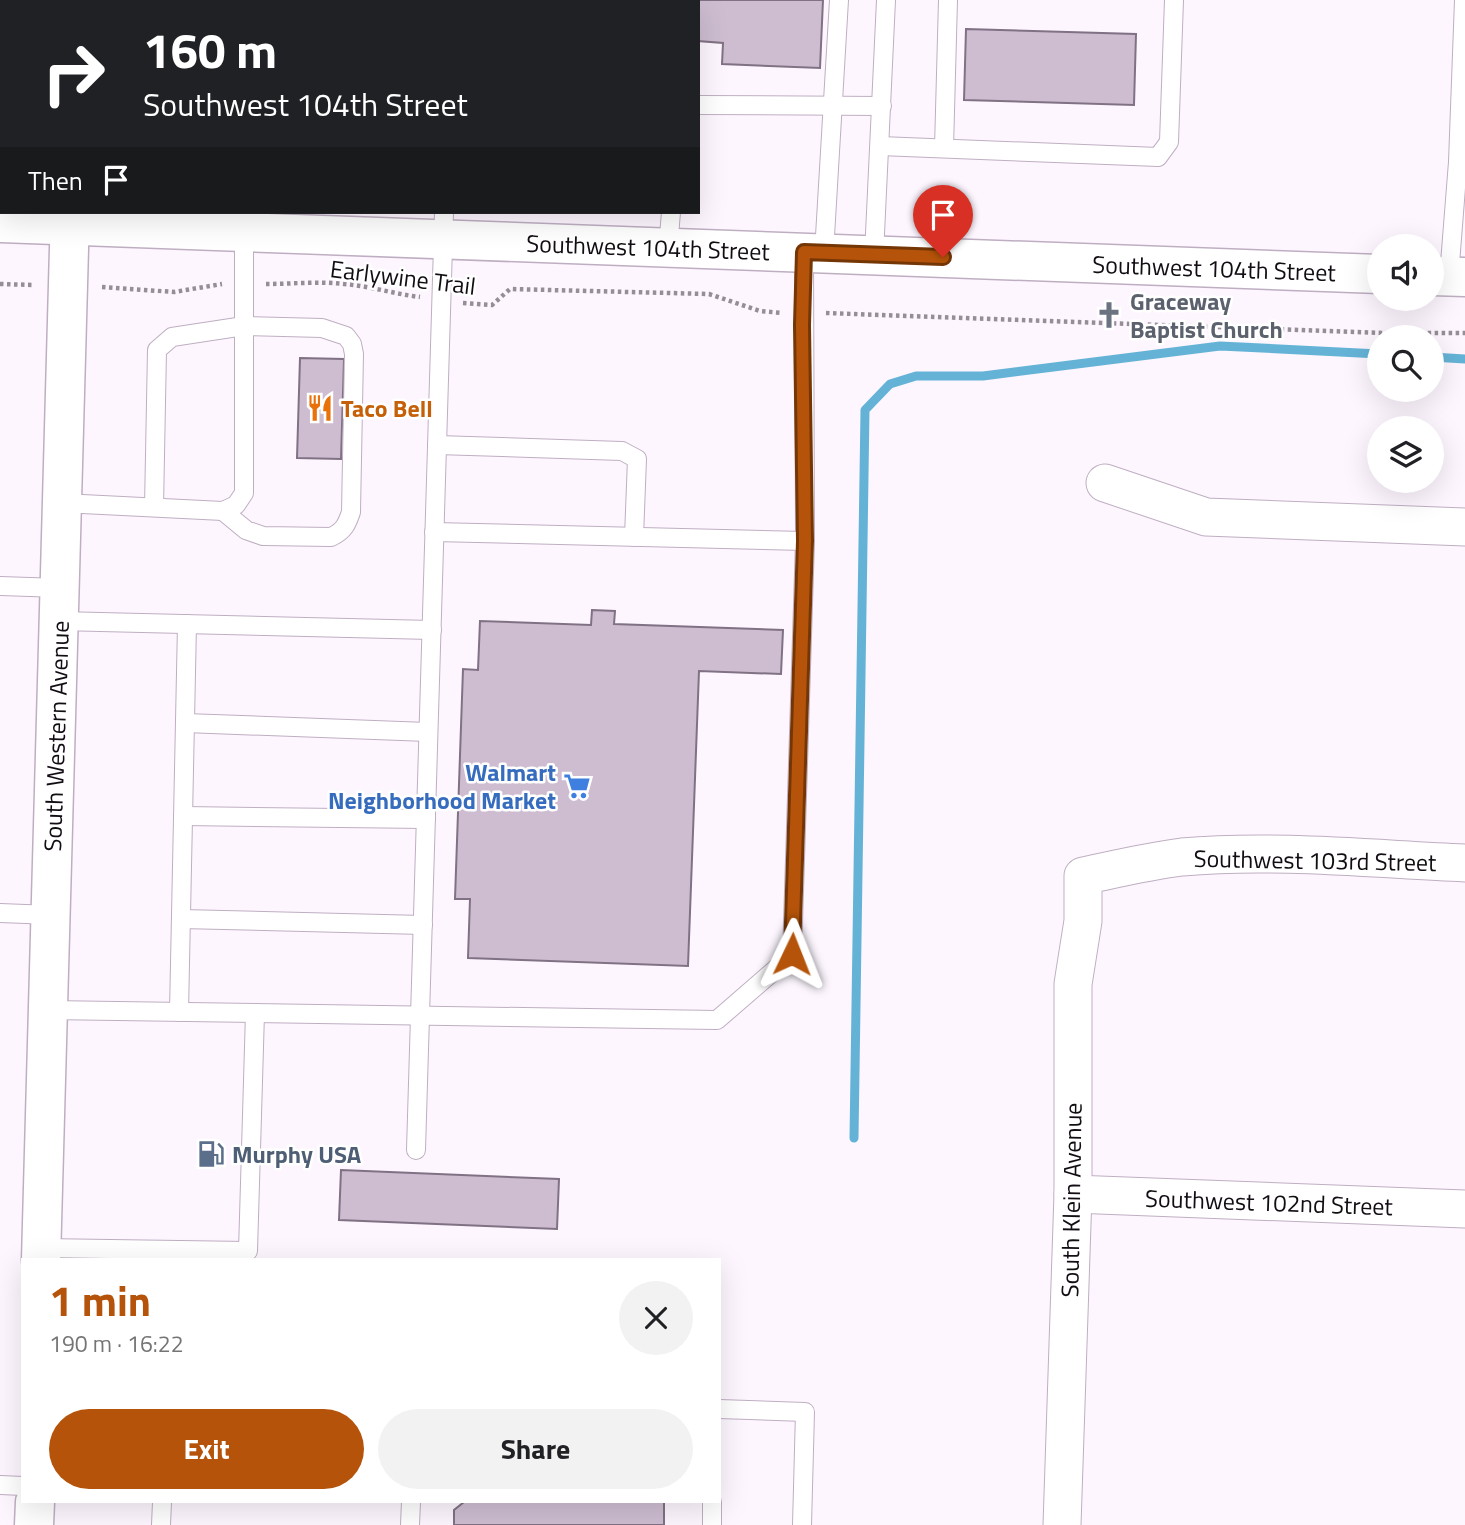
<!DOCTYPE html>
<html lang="en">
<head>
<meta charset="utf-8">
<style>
  :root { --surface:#fff; --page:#f2f2f2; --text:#202124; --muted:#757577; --accent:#b45309 }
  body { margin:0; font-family:"Titillium Web",sans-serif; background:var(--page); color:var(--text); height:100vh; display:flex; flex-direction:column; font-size:26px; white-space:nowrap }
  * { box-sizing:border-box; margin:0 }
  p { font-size:23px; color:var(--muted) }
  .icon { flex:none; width:38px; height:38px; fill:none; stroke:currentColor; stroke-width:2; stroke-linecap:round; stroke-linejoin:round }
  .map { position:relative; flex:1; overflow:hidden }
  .drawer { position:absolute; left:21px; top:1258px; width:700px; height:245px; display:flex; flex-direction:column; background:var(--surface); border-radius:0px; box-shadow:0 7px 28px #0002 }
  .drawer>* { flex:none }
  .guide { position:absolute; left:0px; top:0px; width:700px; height:214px; box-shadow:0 7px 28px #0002; background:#202124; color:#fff; overflow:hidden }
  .tools { position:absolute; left:1367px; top:234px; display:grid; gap:14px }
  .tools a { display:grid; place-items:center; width:77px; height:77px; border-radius:50%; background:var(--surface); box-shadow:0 7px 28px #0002; font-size:35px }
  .pin { position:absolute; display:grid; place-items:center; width:60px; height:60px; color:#fff; margin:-72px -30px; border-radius:50% 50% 50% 0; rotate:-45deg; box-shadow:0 0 7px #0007 }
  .pin .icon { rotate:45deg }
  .me { position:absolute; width:77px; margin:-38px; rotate:2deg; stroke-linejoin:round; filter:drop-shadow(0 0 5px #0008) }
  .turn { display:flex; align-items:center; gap:24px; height:147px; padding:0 28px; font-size:32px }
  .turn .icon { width:91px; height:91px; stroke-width:2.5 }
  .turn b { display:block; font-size:49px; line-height:60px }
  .then { display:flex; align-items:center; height:66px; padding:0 28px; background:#0003; gap:14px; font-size:26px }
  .round { display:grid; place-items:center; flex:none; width:74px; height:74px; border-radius:37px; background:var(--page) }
  .head { display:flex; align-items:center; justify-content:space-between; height:119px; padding:0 28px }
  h1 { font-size:42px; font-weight:700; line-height:52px; color:var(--accent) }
  .cta { display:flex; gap:14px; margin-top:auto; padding:14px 28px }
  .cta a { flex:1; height:80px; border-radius:42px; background:var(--accent); color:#fff; font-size:28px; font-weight:700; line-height:80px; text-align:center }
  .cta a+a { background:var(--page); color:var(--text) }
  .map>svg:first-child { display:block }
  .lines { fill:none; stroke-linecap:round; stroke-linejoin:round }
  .stream { stroke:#64b3d6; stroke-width:9 }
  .building { fill:#cebdd1; stroke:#807184; stroke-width:2 }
  .lane-casing { stroke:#bfaec2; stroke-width:20 }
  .street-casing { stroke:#bfaec2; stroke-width:39 }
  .secondary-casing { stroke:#bfaec2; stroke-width:41 }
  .path { stroke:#958e96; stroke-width:4.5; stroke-dasharray:3.5 3.5; stroke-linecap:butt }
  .lane { stroke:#fff; stroke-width:18 }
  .street { stroke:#fff; stroke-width:37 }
  .secondary { stroke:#fff; stroke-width:38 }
  .route-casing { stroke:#753606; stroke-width:18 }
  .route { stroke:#b45309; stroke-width:12 }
  .labels { text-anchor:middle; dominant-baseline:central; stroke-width:5; stroke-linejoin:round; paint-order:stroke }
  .street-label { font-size:24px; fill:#120c13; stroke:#fff }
  .worship-label { font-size:24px; font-weight:bold; fill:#5b616d; stroke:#fff; text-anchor:start }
  .food-label { font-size:24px; font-weight:bold; fill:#c56008; stroke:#fff; text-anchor:start }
  .shop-label { font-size:24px; font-weight:bold; fill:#366cbe; stroke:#fff; text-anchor:end }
  .service-label { font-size:24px; font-weight:bold; fill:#4e5e75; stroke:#fff; text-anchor:start }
</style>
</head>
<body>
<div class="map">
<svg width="1465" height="1525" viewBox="0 0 1465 1525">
  <rect width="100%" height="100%" fill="#fdf6ff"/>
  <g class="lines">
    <g class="stream">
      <polyline points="1432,357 1465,359"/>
      <polyline points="854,1138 865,410 890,384 916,376 983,376 1220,346 1379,354"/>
    </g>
  </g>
  <g class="building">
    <rect x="236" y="0" width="116" height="2"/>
    <polygon points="518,0 823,0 820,68 722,64 723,43 698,41 698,2 518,2"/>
    <polygon points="966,29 1136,34 1134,105 964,100"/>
    <polygon points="300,358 344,359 341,459 297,458"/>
    <polygon points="592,610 615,611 614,624 783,630 781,674 699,671 688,966 468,958 470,899 455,899 463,669 478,670 480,621 591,625"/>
    <polygon points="341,1170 559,1179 557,1229 339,1220"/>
    <polygon points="464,1502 664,1502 664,1525 454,1525 454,1510"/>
  </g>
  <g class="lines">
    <defs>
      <g id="lane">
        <polyline points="193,2 193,0"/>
        <polyline points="377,2 377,0"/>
        <polyline points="449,2 449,0"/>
        <polyline points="698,105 882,106"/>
        <polyline points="880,146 1158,157 1169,142 1174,0"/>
        <polyline points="944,148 948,0"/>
        <polyline points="1458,162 1464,0"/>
        <polyline points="668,248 671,212"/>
        <polyline points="824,253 839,0"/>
        <polyline points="874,255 886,0"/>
        <polyline points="1449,276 1458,162 1465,162"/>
        <polyline points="437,445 622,451 637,459 634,537"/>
        <polyline points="62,503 223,511 236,505 244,493 244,232"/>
        <path d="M154 507 157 350 172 337 244 326 322 328 346 336 352 344 354 354 351 512C347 524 344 531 331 537L263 536 246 530 223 511"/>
        <polyline points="434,532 805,541"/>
        <polyline points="0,586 60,588"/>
        <polyline points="59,621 432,630"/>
        <polyline points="185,723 428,732"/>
        <polyline points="183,816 426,819"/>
        <polyline points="0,913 51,915"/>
        <polyline points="181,919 423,925"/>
        <polyline points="48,1010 717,1020 792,955 805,541 804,252"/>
        <polyline points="179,1012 187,624"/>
        <polyline points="416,1150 444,212"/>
        <polyline points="41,1248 248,1251 255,1013"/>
        <polyline points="719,1409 805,1412 802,1525"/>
        <polyline points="0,1485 23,1486"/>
        <polyline points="161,1525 162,1502"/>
        <polyline points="410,1525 411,1502"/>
        <polyline points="712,1525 712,1502"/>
      </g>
      <g id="street">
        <polyline points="1105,483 1206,517 1465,527"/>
        <polyline points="1073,1194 1465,1209"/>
        <path d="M1062 1525 1073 1194V984L1083 921V876C1116 869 1149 861 1182 857 1274 849 1373 859 1465 863"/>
      </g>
      <g id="secondary">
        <polyline points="77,2 77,0"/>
        <polyline points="0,223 1379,274"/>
        <polyline points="1432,276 1465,277"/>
        <polyline points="41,1260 70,212"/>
        <polyline points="34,1525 35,1502"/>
      </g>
    </defs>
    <use href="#lane" class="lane-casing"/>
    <use href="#street" class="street-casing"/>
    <use href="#secondary" class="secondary-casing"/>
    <g class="path">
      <polyline points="0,284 34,285"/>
      <path d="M266 284C292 284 318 281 344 284 370 286 394 294 420 297"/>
      <polyline points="102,287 174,292 222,284"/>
      <polyline points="463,303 492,305 510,289 709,294 760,311 782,313"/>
      <polyline points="826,313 1385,333 1465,333"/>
    </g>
    <use href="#lane" class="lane"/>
    <use href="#street" class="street"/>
    <use href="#secondary" class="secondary"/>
  </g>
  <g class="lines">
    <defs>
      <polyline id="route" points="792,954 805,541 802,325 804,252 943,257"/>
    </defs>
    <use href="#route" class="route-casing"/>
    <use href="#route" class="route"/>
  </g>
  <defs>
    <symbol id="church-bare" viewBox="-9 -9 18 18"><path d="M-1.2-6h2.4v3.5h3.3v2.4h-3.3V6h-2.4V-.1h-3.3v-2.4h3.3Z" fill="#6b7280" stroke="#fff" stroke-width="2.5" paint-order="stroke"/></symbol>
    <symbol id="restaurant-bare" viewBox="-9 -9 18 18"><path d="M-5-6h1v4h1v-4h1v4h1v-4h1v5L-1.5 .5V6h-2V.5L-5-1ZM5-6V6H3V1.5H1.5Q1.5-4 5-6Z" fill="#e8710a" stroke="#fff" stroke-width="2.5" paint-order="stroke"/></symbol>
    <symbol id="supermarket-bare" viewBox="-9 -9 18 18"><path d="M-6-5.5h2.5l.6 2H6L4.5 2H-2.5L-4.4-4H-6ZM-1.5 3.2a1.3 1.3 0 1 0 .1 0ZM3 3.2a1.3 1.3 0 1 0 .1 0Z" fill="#3f7fe0" stroke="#fff" stroke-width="2.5" paint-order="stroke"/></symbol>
    <symbol id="fuel-bare" viewBox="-9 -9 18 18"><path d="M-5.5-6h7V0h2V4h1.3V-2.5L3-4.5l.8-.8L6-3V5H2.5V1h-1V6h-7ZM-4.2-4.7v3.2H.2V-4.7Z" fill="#5c6f8a" stroke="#fff" stroke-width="2.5" paint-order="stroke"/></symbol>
  </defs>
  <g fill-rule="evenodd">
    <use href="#church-bare" x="1090" y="296" width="38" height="38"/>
    <use href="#restaurant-bare" x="301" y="389" width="38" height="38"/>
    <use href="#supermarket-bare" x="558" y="767" width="38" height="38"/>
    <use href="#fuel-bare" x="192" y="1135" width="38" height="38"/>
  </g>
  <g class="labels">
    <g class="street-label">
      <text transform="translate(648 247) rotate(2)">Southwest 104th Street</text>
      <text transform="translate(1214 268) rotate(2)">Southwest 104th Street</text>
      <text transform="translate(403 277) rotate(7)">Earlywine Trail</text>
      <text transform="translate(56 736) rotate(-88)">South Western Avenue</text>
      <text transform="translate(1315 860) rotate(1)">Southwest 103rd Street</text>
      <text transform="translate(1071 1200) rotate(-89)">South Klein Avenue</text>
      <text transform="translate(1269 1202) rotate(2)">Southwest 102nd Street</text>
    </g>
    <g class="worship-label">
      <text x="1130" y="301">Graceway<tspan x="1130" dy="28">Baptist Church</tspan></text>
    </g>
    <g class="food-label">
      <text x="341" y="408">Taco Bell</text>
    </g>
    <g class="shop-label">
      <text x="556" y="772">Walmart<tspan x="556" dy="28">Neighborhood Market</tspan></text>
    </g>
    <g class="service-label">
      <text x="232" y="1154">Murphy USA</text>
    </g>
  </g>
</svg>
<div class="tools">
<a><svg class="icon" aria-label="sound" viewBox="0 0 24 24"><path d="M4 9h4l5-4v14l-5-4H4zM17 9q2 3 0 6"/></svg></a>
<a><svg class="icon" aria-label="search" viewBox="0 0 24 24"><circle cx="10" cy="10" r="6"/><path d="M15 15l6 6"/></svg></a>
<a><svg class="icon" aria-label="layers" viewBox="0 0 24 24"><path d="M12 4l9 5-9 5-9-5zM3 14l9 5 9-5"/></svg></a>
</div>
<div class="pin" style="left:943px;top:257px;background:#d93025"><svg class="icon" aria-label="arrive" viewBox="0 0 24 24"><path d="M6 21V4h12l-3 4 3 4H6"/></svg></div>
<svg class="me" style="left:792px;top:954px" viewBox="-20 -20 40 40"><path d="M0-17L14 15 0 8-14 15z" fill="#b45309" stroke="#fff" stroke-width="4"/></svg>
<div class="guide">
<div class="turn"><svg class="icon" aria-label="right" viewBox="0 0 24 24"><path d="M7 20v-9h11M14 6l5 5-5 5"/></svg><div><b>160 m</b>Southwest 104th Street</div></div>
<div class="then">Then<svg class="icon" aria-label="arrive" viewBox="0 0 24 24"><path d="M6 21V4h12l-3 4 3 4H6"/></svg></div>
</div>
<section class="drawer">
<div class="head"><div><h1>1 min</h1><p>190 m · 16:22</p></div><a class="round"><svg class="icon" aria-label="close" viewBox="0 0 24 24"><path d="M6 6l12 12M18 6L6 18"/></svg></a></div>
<div class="cta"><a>Exit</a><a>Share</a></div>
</section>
</div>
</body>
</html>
